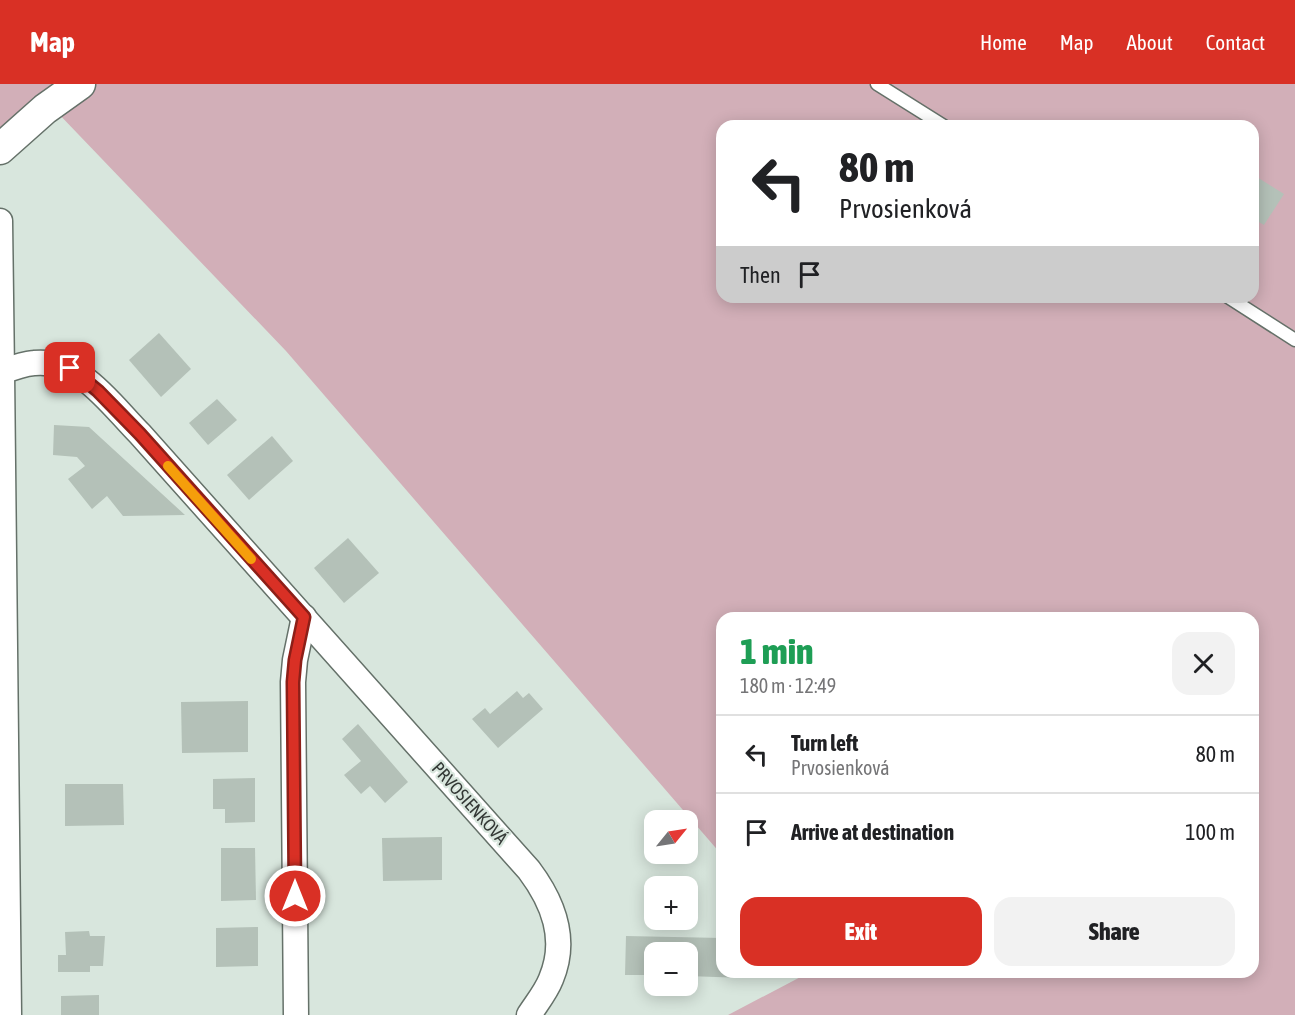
<!DOCTYPE html>
<html lang="en">
<head>
<meta charset="utf-8">
<style>
  :root { --surface:#fff; --page:#f2f2f2; --text:#202124; --muted:#757577; --line:#e0e0e0; --accent:#d93025 }
  body { margin:0; font-family:"Asap Condensed",sans-serif; background:var(--page); color:var(--text); height:100vh; display:flex; flex-direction:column; font-size:22px; white-space:nowrap }
  * { box-sizing:border-box; margin:0 }
  p { font-size:20px; color:var(--muted) }
  .icon { flex:none; width:33px; height:33px; fill:none; stroke:currentColor; stroke-width:2; stroke-linecap:round; stroke-linejoin:round }
  .map { position:relative; flex:1; overflow:hidden }
  .drawer { position:absolute; left:716px; top:528px; width:543px; height:366px; display:flex; flex-direction:column; background:var(--surface); border-radius:18px; box-shadow:0 3px 15px #0003 }
  .drawer>* { flex:none }
  .top-card { position:absolute; left:716px; top:36px; width:543px; height:183px; border-radius:18px; box-shadow:0 3px 15px #0003; background:#fff; color:var(--text); overflow:hidden }
  .needle { width:39px; rotate:60deg }
  .controls { position:absolute; left:644px; top:726px; display:grid; gap:12px }
  .controls a { display:grid; place-items:center; width:54px; height:54px; border-radius:12px; background:var(--surface); box-shadow:0 3px 15px #0003; font-size:30px }
  .pin { position:absolute; display:grid; place-items:center; width:51px; height:51px; color:#fff; margin:-26px; border-radius:12px; box-shadow:0 3px 9px #0006 }
  .me { position:absolute; width:66px; margin:-33px; rotate:0deg; stroke-linejoin:round; filter:drop-shadow(0 0 4px #0008) }
  .turn { display:flex; align-items:center; gap:21px; height:126px; padding:0 24px; font-size:27px }
  .turn .icon { width:78px; height:78px; stroke-width:2.5 }
  .turn b { display:block; font-size:42px; line-height:51px }
  .then { display:flex; align-items:center; height:57px; padding:0 24px; background:#0003; gap:12px; font-size:22px }
  .round { display:grid; place-items:center; flex:none; width:63px; height:63px; border-radius:18px; background:var(--page) }
  .headline { display:flex; align-items:center; justify-content:space-between; height:102px; padding:0 24px }
  h1 { font-size:36px; font-weight:800; line-height:45px; color:#1e9e55 }
  .button { display:flex; gap:12px; margin-top:auto; padding:12px 24px }
  .button a { flex:1; height:69px; border-radius:18px; background:var(--accent); color:#fff; font-size:24px; font-weight:800; line-height:69px; text-align:center }
  .button a+a { background:var(--page); color:var(--text) }
  ul { padding:0; list-style:none }
  li { display:flex; align-items:center; gap:18px; height:78px; padding:0 24px; border-top:2px solid var(--line) }
  li div { flex:1 }
  li b { display:block; font-size:22px }
  li em { font-style:normal }
  header { display:flex; align-items:center; gap:36px; box-sizing:border-box; height:84px; padding:0 30px; background:var(--accent); color:#fff }
  header strong { font-size:28px }
  nav { display:flex; gap:33px; margin-inline-start:auto; font-size:21px }
  .map>svg:first-child { display:block }
  .green { fill:#d2afb8; fill-rule:evenodd }
  .building { fill:#b4c1b8 }
  .lines { fill:none; stroke-linecap:round; stroke-linejoin:round }
  .service-casing { stroke:#657169; stroke-width:15 }
  .minor-casing { stroke:#657169; stroke-width:27 }
  .tertiary-casing { stroke:#657169; stroke-width:33 }
  .service { stroke:#fff; stroke-width:12 }
  .minor { stroke:#fff; stroke-width:24 }
  .tertiary { stroke:#fff; stroke-width:30 }
  .route-casing { stroke:#8d1f18; stroke-width:15 }
  .route { stroke:#d93025; stroke-width:10 }
  .slow { stroke:#f59e0b; stroke-width:10 }
  .labels { text-anchor:middle; dominant-baseline:central; stroke-width:4.5; stroke-linejoin:round; paint-order:stroke }
  .street-label { font-size:18px; fill:#343936; stroke:#d8e6dd }
</style>
</head>
<body>
<header>
<strong>Map</strong>
<nav><a>Home</a><a>Map</a><a>About</a><a>Contact</a></nav>
</header>
<div class="map">
<svg width="1295" height="931" viewBox="0 0 1295 931">
  <rect width="100%" height="100%" fill="#d8e6dd"/>
  <g class="green">
    <polygon points="0,0 52,0 0,46"/>
    <path d="M94 0H1295V931H728L810 888H1252V534H722L721 770 286 267 55 26ZM722 42H1252V213H722Z"/>
  </g>
  <g class="building">
    <polygon points="1252,90 1284,110 1264,141 1252,134"/>
    <polygon points="159,249 191,285 161,313 129,276"/>
    <polygon points="217,315 237,336 208,361 189,339"/>
    <polygon points="54,341 89,343 185,431 123,432 107,412 92,425 68,395 85,382 77,373 53,371"/>
    <polygon points="272,352 293,377 249,416 227,391"/>
    <polygon points="348,454 379,489 344,519 314,484"/>
    <polygon points="517,607 523,614 529,609 543,625 498,664 472,635 485,624 490,630"/>
    <polygon points="248,617 248,668 182,669 181,618"/>
    <polygon points="358,640 408,698 385,719 370,702 361,710 344,691 361,677 342,655"/>
    <polygon points="255,694 255,738 225,739 225,725 213,725 213,695"/>
    <polygon points="65,700 123,700 124,741 65,742"/>
    <polygon points="442,753 442,796 383,797 382,754"/>
    <polygon points="221,764 255,764 256,816 221,817"/>
    <polygon points="258,843 258,882 216,883 216,844"/>
    <polygon points="89,847 90,852 105,852 103,882 90,882 90,888 58,888 58,871 66,871 65,848"/>
    <polygon points="626,852 722,854 722,888 745,888 745,894 687,892 687,868 654,868 654,891 625,891"/>
    <polygon points="99,911 99,931 61,931 61,912"/>
  </g>
  <g class="lines">
    <defs>
      <g id="service">
        <polyline points="877,0 944,42"/>
        <polyline points="1228,213 1295,256"/>
      </g>
      <g id="minor">
        <polyline points="0,137 2,288 0,289"/>
        <path d="M9 931 2 288C12 284 22 280 34 279 80 274 111 321 140 350L529 786C553 818 568 855 551 895 546 908 536 920 529 931"/>
        <polyline points="296,931 293,598 295,576 304,533"/>
      </g>
      <polyline id="tertiary" points="0,65 45,25 80,0"/>
    </defs>
    <use href="#service" class="service-casing"/>
    <use href="#minor" class="minor-casing"/>
    <use href="#tertiary" class="tertiary-casing"/>
    <use href="#service" class="service"/>
    <use href="#minor" class="minor"/>
    <use href="#tertiary" class="tertiary"/>
  </g>
  <g class="lines">
    <defs>
      <polyline id="route" points="70,284 98,307 140,350 304,533 295,576 293,598 295,812"/>
    </defs>
    <use href="#route" class="route-casing"/>
    <use href="#route" class="route"/>
    <polyline class="slow" points="168,382 251,475"/>
  </g>
  <g class="labels">
    <g class="street-label">
      <text transform="translate(470 719) rotate(48)">PRVOSIENKOVÁ</text>
    </g>
  </g>
</svg>
<div class="controls">
<a><svg class="needle" viewBox="-14 -14 28 28"><path d="M0-13l5 13h-10z" fill="#e53935"/><path d="M0 13l5-13h-10z" fill="#757577"/></svg></a>
<a>+</a>
<a>−</a>
</div>
<div class="pin" style="left:70px;top:284px;background:#d93025"><svg class="icon" aria-label="arrive" viewBox="0 0 24 24"><path d="M6 21V4h12l-3 4 3 4H6"/></svg></div>
<svg class="me" style="left:295px;top:812px" viewBox="-20 -20 40 40"><circle r="17" fill="#d93025" stroke="#fff" stroke-width="3"/><path d="M0-11L8 9 0 5-8 9z" fill="#fff"/></svg>
<div class="top-card">
<div class="turn"><svg class="icon" aria-label="left" viewBox="0 0 24 24"><path d="M17 20v-9H6M10 6l-5 5 5 5"/></svg><div><b>80 m</b>Prvosienková</div></div>
<div class="then">Then<svg class="icon" aria-label="arrive" viewBox="0 0 24 24"><path d="M6 21V4h12l-3 4 3 4H6"/></svg></div>
</div>
<section class="drawer">
<div class="headline"><div><h1>1 min</h1><p>180 m · 12:49</p></div><a class="round"><svg class="icon" aria-label="close" viewBox="0 0 24 24"><path d="M6 6l12 12M18 6L6 18"/></svg></a></div>
<ul>
<li><svg class="icon" aria-label="left" viewBox="0 0 24 24"><path d="M17 20v-9H6M10 6l-5 5 5 5"/></svg><div><b>Turn left</b><p>Prvosienková</p></div><em>80 m</em></li>
<li><svg class="icon" aria-label="arrive" viewBox="0 0 24 24"><path d="M6 21V4h12l-3 4 3 4H6"/></svg><div><b>Arrive at destination</b></div><em>100 m</em></li>
</ul>
<div class="button"><a>Exit</a><a>Share</a></div>
</section>
</div>
</body>
</html>
